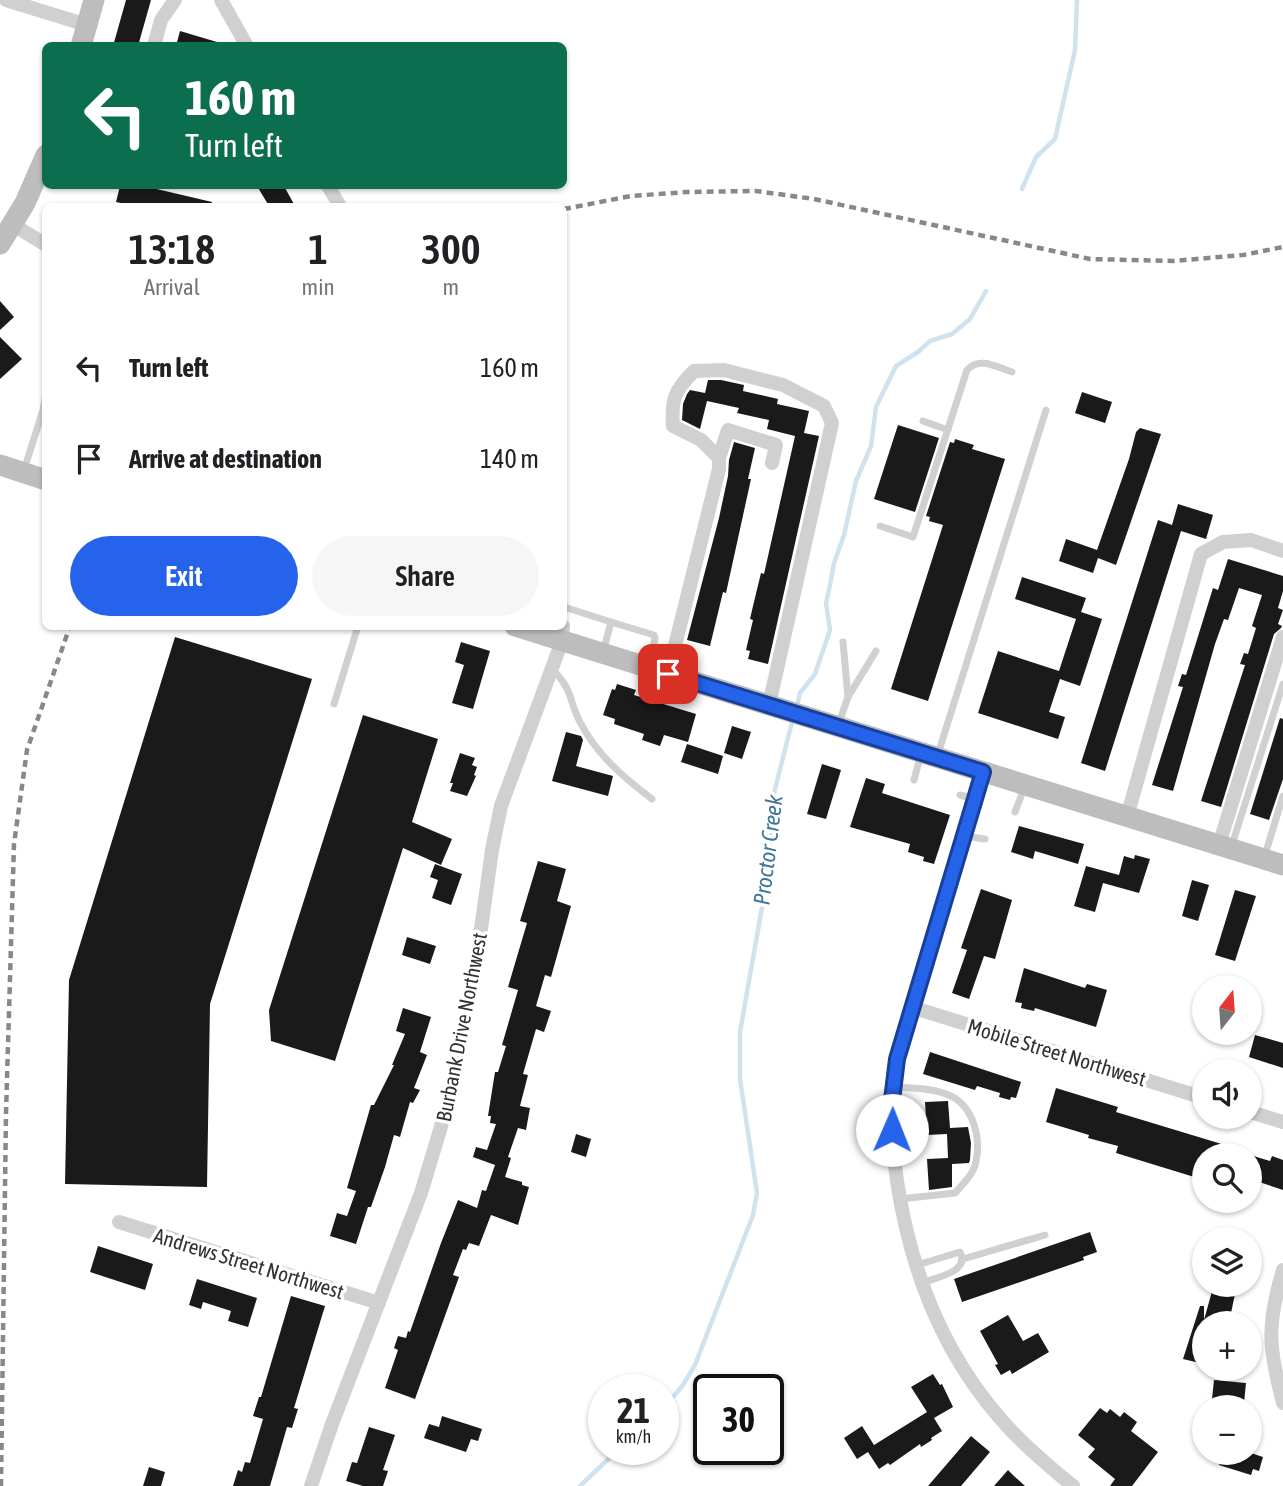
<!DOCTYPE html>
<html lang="en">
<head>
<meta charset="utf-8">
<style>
  :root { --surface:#fff; --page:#f6f6f6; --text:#202124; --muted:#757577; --accent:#2563eb }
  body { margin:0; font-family:"Asap Condensed",sans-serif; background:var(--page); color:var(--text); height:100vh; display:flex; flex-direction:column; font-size:26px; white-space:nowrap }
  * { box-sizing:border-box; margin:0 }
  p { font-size:23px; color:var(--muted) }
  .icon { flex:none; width:38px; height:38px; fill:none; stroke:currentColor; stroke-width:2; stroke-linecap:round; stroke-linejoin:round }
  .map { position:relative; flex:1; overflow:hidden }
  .details { position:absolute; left:42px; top:203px; width:525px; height:427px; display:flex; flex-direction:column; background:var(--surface); border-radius:10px; box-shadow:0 2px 5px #0004 }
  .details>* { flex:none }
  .banner { position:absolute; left:42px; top:42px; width:525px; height:147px; border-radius:10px; box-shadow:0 2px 5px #0004; background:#0b6e4f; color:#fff; overflow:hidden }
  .needle { width:46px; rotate:17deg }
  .buttons { position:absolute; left:1192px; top:975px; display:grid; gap:14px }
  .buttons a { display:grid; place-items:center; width:70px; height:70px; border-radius:50%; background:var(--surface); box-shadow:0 2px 5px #0004; font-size:35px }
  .speed { position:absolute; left:588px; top:1374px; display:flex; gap:14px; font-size:35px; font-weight:700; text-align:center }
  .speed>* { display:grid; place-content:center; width:91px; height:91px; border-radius:50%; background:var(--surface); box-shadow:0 2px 5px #0004; line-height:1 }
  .speed small { font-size:18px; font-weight:400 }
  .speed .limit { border:4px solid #111; border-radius:10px; background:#fff; color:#111 }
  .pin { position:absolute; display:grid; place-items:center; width:60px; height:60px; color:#fff; margin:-30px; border-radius:14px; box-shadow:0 4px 10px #0006 }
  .me { position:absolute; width:77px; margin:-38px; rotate:1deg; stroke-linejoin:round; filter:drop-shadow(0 0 5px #0008) }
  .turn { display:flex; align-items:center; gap:24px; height:147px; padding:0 28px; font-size:32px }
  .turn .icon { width:91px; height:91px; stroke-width:2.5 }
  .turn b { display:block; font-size:49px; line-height:60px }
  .eta { display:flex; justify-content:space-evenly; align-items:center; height:119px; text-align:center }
  .eta b { font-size:42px; font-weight:600; line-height:49px }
  .button { display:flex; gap:14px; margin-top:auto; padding:14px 28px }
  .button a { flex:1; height:80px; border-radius:42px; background:var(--accent); color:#fff; font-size:28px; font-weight:600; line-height:80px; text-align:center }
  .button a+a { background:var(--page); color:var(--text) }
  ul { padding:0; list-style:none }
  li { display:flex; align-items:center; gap:21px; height:91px; padding:0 28px }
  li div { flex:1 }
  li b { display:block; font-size:26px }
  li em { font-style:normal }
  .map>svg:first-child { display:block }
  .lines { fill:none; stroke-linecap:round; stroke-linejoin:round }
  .stream { stroke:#cfe2ee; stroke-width:4.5 }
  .building { fill:#1a1a1a }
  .lane { stroke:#d0d0d0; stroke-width:7 }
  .street { stroke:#d0d0d0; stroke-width:14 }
  .secondary { stroke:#bdbdbd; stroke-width:21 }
  .rail { stroke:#888; stroke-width:4.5; stroke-dasharray:7 5; stroke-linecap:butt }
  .route-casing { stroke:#184099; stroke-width:18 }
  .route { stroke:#2563eb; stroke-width:12 }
  .labels { text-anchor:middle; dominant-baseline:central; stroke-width:7; stroke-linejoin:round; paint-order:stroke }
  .street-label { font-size:21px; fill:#333; stroke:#fff }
  .water-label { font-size:23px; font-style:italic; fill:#3f7597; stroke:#fff }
</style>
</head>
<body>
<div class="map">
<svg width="1283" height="1486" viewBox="0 0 1283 1486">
  <rect width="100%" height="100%" fill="#fff"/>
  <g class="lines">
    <g class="stream">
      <polyline points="1022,189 1036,157 1055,139 1075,50 1077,0"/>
      <polyline points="797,706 800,693 815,674 830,630 826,603 830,585 834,563 844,535 856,481 871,446 876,407 896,366 918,352 930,341 952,334 970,319 986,291"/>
      <polyline points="663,1409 683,1385 695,1365 753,1215 757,1193 740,1079 740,1032 764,896 772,827 771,805 793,718"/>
      <polyline points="580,1486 619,1449"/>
    </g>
  </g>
  <g class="building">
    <polygon points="126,0 151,0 138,46 113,46"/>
    <polygon points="180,31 217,42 217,46 176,46"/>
    <polygon points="120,186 144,186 212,202 211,206 135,206 116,202"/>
    <polygon points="257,186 284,186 295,206 269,206"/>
    <polygon points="0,301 14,317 0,330"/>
    <polygon points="0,337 22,359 0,379"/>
    <polygon points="708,380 721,380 744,385 743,391 778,399 777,404 809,411 804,433 819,436 768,664 748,659 750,651 746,650 753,620 750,619 753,606 761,573 764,574 795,436 767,429 769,420 737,413 739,408 707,401 700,429 682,420 683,404 687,394 690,390 705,393"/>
    <polygon points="1082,392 1112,402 1105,423 1075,413"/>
    <polygon points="898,425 939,438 915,512 874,499"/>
    <polygon points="1140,428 1161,434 1116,565 1098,558 1093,573 1059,561 1066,539 1097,550 1129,459 1136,432"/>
    <polygon points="955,439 974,445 972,449 1005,459 928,701 891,689 943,525 929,521 930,517 926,516 950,442 954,443"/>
    <polygon points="734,442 755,448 748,479 751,479 726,593 723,592 710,646 687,640 719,518 728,476 729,460"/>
    <polygon points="1178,504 1213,515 1206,539 1181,531 1105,771 1081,763 1158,520 1172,525"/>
    <polygon points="1228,559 1283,576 1283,591 1278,608 1283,610 1278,624 1282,626 1281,628 1274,634 1221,807 1201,801 1245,665 1240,664 1244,653 1248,654 1256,628 1252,626 1262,595 1239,588 1228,620 1224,619 1215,644 1173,791 1152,785 1183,687 1178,686 1182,674 1186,675 1213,588 1218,590"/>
    <polygon points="1022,577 1086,598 1081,612 1102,619 1080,686 1060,679 1049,712 1065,717 1058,739 978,713 998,651 1059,671 1076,619 1015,599"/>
    <polygon points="175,637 312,679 210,1004 207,1187 65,1184 69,980"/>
    <polygon points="461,642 490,651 473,709 452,703 464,665 455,662"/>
    <polygon points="617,684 636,690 634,695 696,714 688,742 664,735 660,746 642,740 644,734 614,724 615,719 603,715 612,689 615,690"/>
    <polygon points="363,715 438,739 412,822 452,839 441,865 403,848 335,1061 271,1041 269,1010"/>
    <polygon points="1280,718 1283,719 1283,779 1269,820 1250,814"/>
    <polygon points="732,726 751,732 742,759 724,753"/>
    <polygon points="566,732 581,736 583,740 576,766 613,776 608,796 552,781"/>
    <polygon points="687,744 723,756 718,774 681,762"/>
    <polygon points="460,753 475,758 472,765 477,767 474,775 476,776 467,796 450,791 453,783 450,783"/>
    <polygon points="822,764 841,770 826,819 807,814"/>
    <polygon points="866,778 885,784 882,793 950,815 934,864 923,861 924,857 908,852 910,844 850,827"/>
    <polygon points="1019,826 1084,844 1078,864 1035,851 1033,859 1011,852"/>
    <polygon points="1135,855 1150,859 1139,893 1103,883 1095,912 1074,906 1086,866 1119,875 1124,856 1134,859"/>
    <polygon points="538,861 566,869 557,901 571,906 551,977 545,975 536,1006 551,1011 544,1032 536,1029 523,1074 528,1075 520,1106 530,1108 526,1130 518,1128 508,1157 511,1158 505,1177 522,1182 522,1185 529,1187 518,1225 491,1215 479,1246 469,1243 466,1250 463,1249 453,1275 459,1277 415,1399 385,1388 398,1350 394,1348 398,1336 406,1338 408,1331 410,1332 441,1243 458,1200 477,1208 482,1190 486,1191 495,1165 473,1157 476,1147 487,1150 496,1124 490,1123 491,1116 488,1116 495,1072 498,1072 506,1046 502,1045 518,990 508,987 527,923 520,921"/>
    <polygon points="435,864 462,874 451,905 432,898 438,880 430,877"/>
    <polygon points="1192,880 1209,885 1198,921 1182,916"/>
    <polygon points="981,889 1012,900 995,959 984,956 969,999 952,993 967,950 961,948"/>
    <polygon points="1235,890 1256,896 1235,961 1215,955"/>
    <polygon points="407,937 436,946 430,964 402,955"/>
    <polygon points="1024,968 1085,988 1087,984 1107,990 1096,1027 1035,1008 1034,1011 1021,1008 1022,1003 1015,1002"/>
    <polygon points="403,1008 431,1017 420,1052 427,1055 414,1088 420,1090 413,1103 410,1102 400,1137 394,1135 385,1167 371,1207 368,1207 356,1244 330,1236 337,1213 347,1216 356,1191 347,1188 371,1105 374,1105 394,1065 392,1065 405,1034 396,1031"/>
    <polygon points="1255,1035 1283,1043 1283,1068 1249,1057"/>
    <polygon points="930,1052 1021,1082 1016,1098 1011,1097 1010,1100 999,1097 1000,1093 977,1086 975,1090 923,1074"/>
    <polygon points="1056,1088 1118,1107 1116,1112 1248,1152 1247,1155 1204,1155 1204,1180 1116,1153 1118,1146 1088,1138 1089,1135 1046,1122"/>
    <polygon points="948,1101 950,1128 968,1127 971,1143 970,1160 969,1163 952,1164 952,1187 929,1190 927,1159 948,1158 947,1134 927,1135 925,1102"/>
    <polygon points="576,1134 591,1139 586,1157 571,1152"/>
    <polygon points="1250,1155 1270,1161 1272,1156 1283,1160 1283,1190 1250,1179"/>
    <polygon points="1090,1232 1097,1252 1083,1257 1084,1260 962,1302 954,1279"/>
    <polygon points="98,1246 153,1264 145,1290 90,1272"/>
    <polygon points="197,1279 257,1298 248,1327 228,1321 231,1311 203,1302 201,1309 189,1305"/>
    <polygon points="1214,1284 1237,1284 1229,1323 1204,1323 1204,1364 1183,1359 1200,1306 1204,1306 1204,1320"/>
    <polygon points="291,1296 325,1306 294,1408 298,1409 292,1428 287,1427 270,1486 233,1486 238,1470 242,1472 245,1462 250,1463 263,1419 253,1416 259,1397 261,1397"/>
    <polygon points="1008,1315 1023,1341 1038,1333 1049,1352 1012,1374 1010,1370 1001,1375 995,1365 998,1364 980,1331"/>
    <polygon points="933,1374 940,1385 942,1384 953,1407 934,1418 942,1431 931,1438 932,1440 921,1447 920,1444 890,1465 888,1463 879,1469 868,1452 857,1459 844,1438 862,1426 874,1445 927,1412 911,1387"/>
    <polygon points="1214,1380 1246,1383 1244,1403 1212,1399"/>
    <polygon points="1100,1408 1107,1413 1110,1409 1120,1417 1124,1412 1137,1422 1131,1431 1158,1452 1132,1486 1110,1486 1115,1479 1088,1457 1095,1449 1078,1435"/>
    <polygon points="442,1416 482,1429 478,1441 471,1439 466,1452 424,1438 429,1424 439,1427"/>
    <polygon points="369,1427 395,1435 383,1470 388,1471 383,1486 363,1486 346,1481 352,1462 357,1463"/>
    <polygon points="971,1436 990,1452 961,1486 928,1486"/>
    <polygon points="1223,1452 1248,1452 1263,1457 1259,1471 1253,1469 1251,1475 1219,1465"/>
    <polygon points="149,1467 165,1472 161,1486 143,1486"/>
    <polygon points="1008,1470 1014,1476 1025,1486 994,1486"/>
  </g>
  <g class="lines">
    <g class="lane">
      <polyline points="923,421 948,430"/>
      <polyline points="24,470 43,410 46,393"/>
      <path d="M880 526 913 537 967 370C979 356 997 367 1012 372"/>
      <polyline points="564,607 611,622"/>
      <polyline points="843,642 848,697"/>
      <polyline points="604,649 611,622 654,635 655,638 650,664"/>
      <path d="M552 669C574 691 568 699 580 722 597 755 623 777 652 799"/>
      <polyline points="334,704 358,626"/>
      <polyline points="839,723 848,697 876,651"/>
      <polyline points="938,754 1046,410"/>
      <polyline points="914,780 921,754"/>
      <polyline points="960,795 975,799"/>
      <polyline points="1015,812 1025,786"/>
      <polyline points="964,836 985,839"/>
      <polyline points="1231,848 1283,684"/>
      <polyline points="1265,855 1283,796"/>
      <path d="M893 1087C913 1088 936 1088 953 1097 974 1109 981 1139 976 1161 974 1174 963 1184 955 1193L900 1199"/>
      <polyline points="963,1259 1045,1235"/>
      <path d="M917 1265 960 1252C970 1272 937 1277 922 1283"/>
    </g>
    <g class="street">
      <polyline points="6,0 87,25"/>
      <polyline points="221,0 247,46"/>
      <polyline points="154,46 161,20 175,0"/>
      <polyline points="328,186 340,206"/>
      <polyline points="12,224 46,245"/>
      <polyline points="719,458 728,430 776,445 772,463"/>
      <path d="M668 674 719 469V458L701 440 673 426C671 399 675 390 694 371L724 370 783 385 824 406 832 423 769 705"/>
      <path d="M983 772 897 1059C895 1075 892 1091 891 1107 890 1131 894 1157 897 1181 910 1267 941 1350 999 1417 1021 1443 1047 1465 1073 1486"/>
      <polyline points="1127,817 1201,554 1223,542 1251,540 1283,551"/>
      <polyline points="1219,845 1283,637"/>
      <polyline points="911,1007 1204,1098"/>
      <polyline points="1250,1112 1283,1122"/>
      <polyline points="119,1222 379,1303"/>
      <path d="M1283 1270C1266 1327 1269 1346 1283 1403"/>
      <polyline points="311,1486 332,1424 421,1193 452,1090 476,965 492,850 501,806 562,641 563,626"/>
    </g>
    <g class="secondary">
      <polyline points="81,46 94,0"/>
      <polyline points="0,244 25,203 46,155"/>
      <polyline points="0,465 46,480"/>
      <polyline points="515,626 1283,865"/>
    </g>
    <g class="rail">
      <polyline points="564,209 631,196 687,192 756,191 814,199 1090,259 1173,261 1243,255 1283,247"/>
      <polyline points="1,1486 6,1113 14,844 27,750 70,626"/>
    </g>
  </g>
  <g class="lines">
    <defs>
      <polyline id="route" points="668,674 983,772 897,1059 891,1108 892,1130"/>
    </defs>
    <use href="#route" class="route-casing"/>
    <use href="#route" class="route"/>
  </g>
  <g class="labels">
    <g class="street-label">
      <text transform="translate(461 1027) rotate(-79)">Burbank Drive Northwest</text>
      <text transform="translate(1057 1052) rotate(17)">Mobile Street Northwest</text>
      <text transform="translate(249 1263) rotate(17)">Andrews Street Northwest</text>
    </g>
    <g class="water-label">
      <text transform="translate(768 850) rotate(-83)">Proctor Creek</text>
    </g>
  </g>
</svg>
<div class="buttons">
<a><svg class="needle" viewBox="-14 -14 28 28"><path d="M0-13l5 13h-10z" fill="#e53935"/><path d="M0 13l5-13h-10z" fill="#757577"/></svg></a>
<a><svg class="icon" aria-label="sound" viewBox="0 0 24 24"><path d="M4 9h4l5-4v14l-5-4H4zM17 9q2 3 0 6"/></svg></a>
<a><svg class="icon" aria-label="search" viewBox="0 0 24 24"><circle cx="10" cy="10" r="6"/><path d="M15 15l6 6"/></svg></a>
<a><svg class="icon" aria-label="layers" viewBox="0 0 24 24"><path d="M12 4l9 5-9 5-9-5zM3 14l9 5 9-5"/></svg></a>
<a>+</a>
<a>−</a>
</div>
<div class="speed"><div>21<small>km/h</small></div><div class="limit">30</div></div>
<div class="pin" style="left:668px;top:674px;background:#d93025"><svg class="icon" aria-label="arrive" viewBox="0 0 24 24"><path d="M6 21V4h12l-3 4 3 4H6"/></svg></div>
<svg class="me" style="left:892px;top:1130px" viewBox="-20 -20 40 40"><circle r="19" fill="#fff"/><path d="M0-13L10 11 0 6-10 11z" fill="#2563eb"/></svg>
<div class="banner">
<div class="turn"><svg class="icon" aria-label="left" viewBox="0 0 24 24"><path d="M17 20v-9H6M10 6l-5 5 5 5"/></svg><div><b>160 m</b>Turn left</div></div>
</div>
<section class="details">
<div class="eta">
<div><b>13:18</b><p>Arrival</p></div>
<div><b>1</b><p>min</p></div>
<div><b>300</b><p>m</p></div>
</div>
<ul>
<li><svg class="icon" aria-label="left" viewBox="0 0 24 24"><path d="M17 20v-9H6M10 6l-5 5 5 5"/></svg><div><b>Turn left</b></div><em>160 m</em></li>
<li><svg class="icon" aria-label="arrive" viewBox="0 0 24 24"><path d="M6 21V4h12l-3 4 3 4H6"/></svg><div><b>Arrive at destination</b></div><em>140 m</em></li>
</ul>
<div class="button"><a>Exit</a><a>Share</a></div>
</section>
</div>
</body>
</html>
